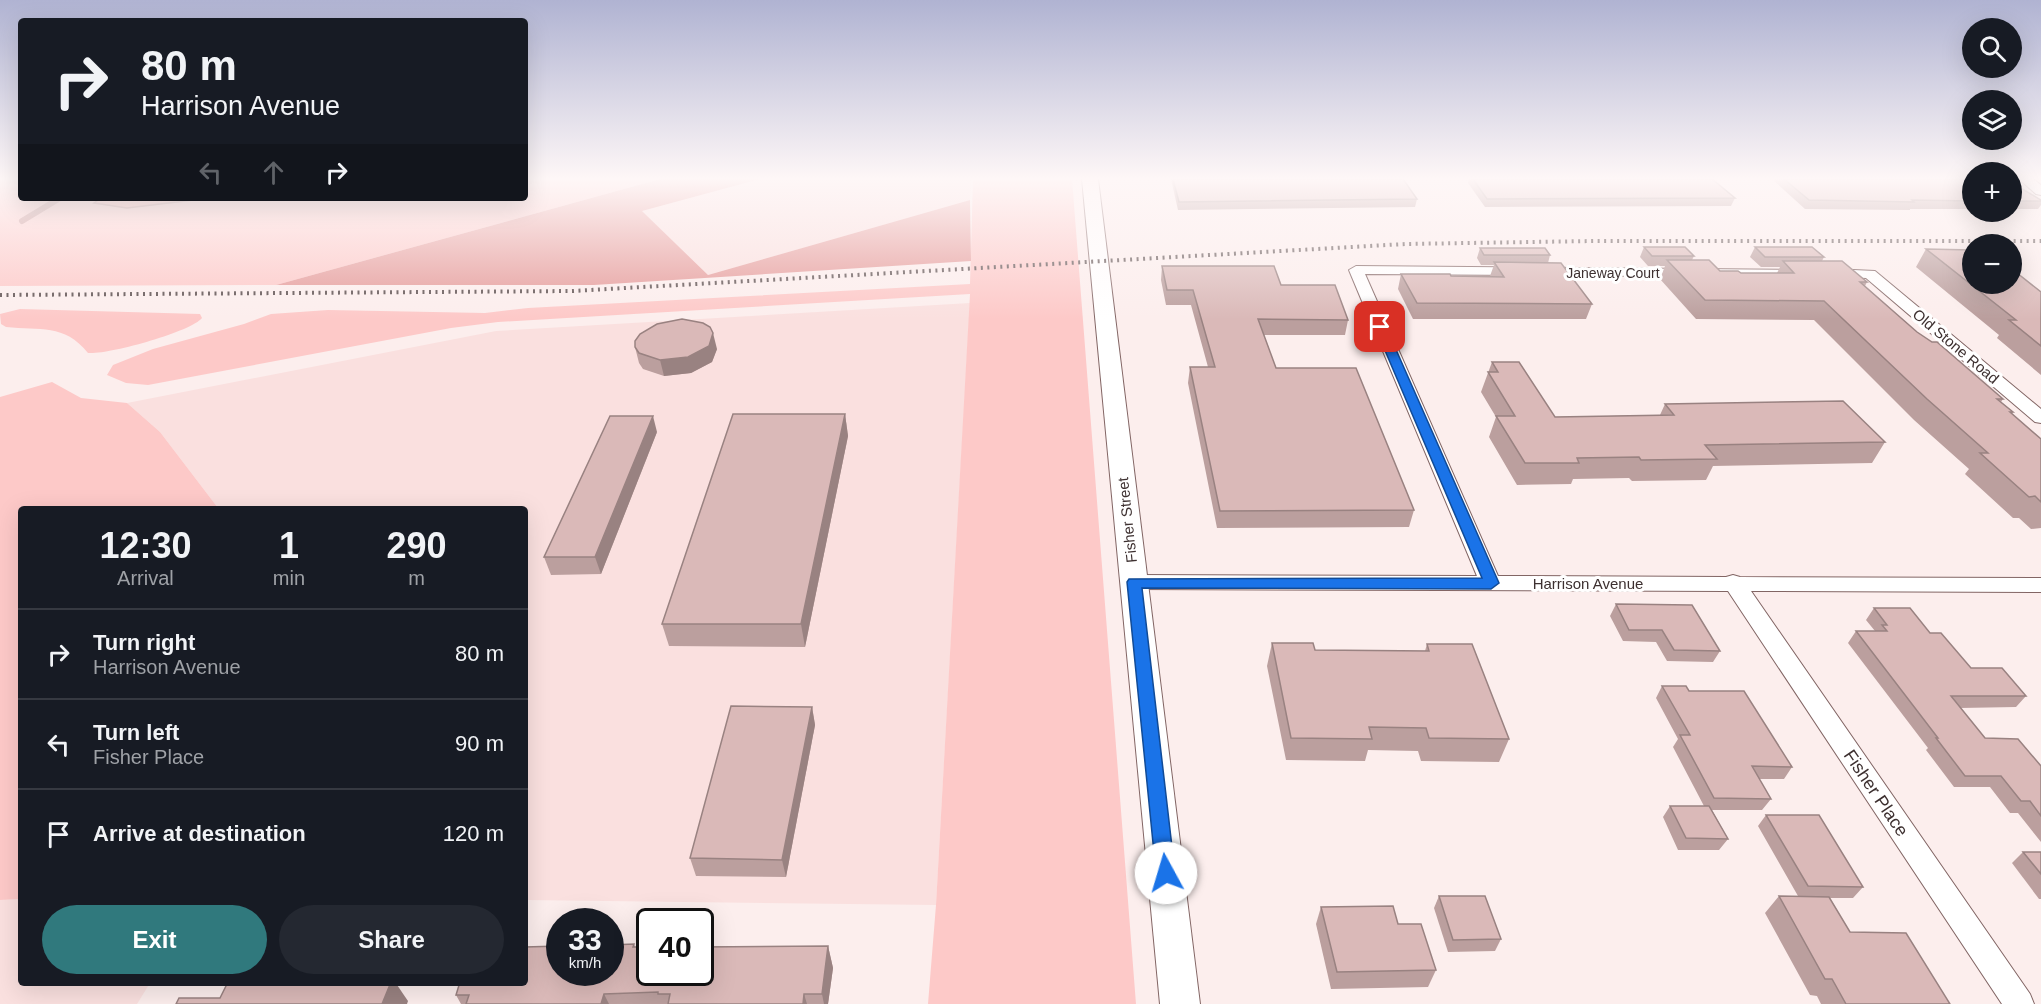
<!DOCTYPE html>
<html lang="en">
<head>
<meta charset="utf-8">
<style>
  :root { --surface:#171b24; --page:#242831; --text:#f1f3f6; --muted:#9ea1a6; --line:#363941; --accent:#30797d }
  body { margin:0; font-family:Helvetica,sans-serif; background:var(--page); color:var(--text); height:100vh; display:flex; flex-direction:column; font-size:22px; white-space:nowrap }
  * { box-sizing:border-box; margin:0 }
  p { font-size:20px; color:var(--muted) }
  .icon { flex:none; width:33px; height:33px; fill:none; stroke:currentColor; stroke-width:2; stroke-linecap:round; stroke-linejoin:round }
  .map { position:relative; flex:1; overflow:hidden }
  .sheet { position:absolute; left:18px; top:506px; width:510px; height:480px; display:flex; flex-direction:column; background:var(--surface); border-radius:6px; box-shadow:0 6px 24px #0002 }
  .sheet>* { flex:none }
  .guide { position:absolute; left:18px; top:18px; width:510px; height:183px; border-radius:6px; box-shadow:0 6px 24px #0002; background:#171b24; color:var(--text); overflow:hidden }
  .buttons { position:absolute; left:1962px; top:18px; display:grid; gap:12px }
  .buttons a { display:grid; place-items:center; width:60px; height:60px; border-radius:50%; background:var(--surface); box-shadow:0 6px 24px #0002; font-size:30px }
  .speed { position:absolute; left:546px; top:908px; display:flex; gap:12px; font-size:30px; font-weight:700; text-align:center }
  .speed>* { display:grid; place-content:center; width:78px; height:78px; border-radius:50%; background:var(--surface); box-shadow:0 6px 24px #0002; line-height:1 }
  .speed small { font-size:15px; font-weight:400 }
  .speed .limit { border:3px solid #111; border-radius:9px; background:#fff; color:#111 }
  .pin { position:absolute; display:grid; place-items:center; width:51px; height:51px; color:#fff; margin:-26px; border-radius:12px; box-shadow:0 3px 9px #0006 }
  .me { position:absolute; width:66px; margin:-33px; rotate:354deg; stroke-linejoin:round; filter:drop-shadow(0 0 4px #0008) }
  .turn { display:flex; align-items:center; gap:21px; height:126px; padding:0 24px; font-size:27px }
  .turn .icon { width:78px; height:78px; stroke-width:2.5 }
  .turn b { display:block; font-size:42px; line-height:51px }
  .lanes { display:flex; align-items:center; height:57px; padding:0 24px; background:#0003; justify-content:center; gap:30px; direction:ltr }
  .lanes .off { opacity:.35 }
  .eta { display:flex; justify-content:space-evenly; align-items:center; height:102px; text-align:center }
  .eta b { font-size:36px; font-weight:800; line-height:42px }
  .primary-button { display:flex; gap:12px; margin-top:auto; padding:12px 24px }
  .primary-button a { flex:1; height:69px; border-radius:36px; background:var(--accent); color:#fff; font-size:24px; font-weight:800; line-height:69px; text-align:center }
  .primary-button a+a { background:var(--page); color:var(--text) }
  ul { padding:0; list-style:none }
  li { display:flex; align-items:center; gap:18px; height:90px; padding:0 24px; border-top:2px solid var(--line) }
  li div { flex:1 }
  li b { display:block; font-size:22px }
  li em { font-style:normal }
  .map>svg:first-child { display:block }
  .built { fill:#fae0df }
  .green { fill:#fdc9c8 }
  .forest { fill:#e59c9b }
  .water { fill:#fcb1b0; stroke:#c38a8a; stroke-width:1.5 }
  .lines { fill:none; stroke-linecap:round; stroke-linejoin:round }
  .stream { stroke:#c38a8a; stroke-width:6 }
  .minor-casing { stroke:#826564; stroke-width:2 }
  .tertiary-casing { stroke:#826564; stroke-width:2 }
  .minor { fill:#fff; fill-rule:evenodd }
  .tertiary { fill:#fff; fill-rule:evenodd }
  .rail { stroke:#5d5050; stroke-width:4; stroke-dasharray:2 4.5; stroke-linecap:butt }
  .wall { fill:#bb9f9e }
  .shaded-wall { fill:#998281 }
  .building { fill:#dab9b8; stroke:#998281; stroke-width:1.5 }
  .route { fill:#1a73e8; stroke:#114b97; stroke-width:1.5 }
  .labels { text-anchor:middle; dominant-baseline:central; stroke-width:6; stroke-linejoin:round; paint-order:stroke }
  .far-street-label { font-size:14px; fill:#3d3030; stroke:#fff }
  .street-label { font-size:15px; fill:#3d3030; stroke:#fff }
  .near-street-label { font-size:18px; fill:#3d3030; stroke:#fff }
</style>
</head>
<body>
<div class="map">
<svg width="2041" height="1004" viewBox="0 0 2041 1004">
  <rect width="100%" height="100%" fill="#fceeed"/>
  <g class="built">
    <polygon points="760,179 971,179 970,200 708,275 642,211"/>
    <polygon points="970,303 936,905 525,900 525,508 218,508 160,432 127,403 496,331"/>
    <polygon points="21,899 21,982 150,983 137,1004 0,1004 0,900"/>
  </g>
  <g class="green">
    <polygon points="0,179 21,179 21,198 525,198 525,179 660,179 276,285 0,286"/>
    <polygon points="973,179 1072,179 1136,1004 928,1004 936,905 970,294 498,322 451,328 148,385 126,383 107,375 113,365 153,349 244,324 271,314 328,310 485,313 528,308 970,284"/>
    <path d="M20 309 200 314 202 318C191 332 107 355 88 353 64 323 40 331 6 327L1 324 0 314Z"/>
    <polygon points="52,382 81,398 127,403 160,432 218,508 21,508 21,899 0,900 0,397"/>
  </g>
  <polygon class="forest" points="660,179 760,179 642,211 708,275 970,200 971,261 594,285 276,285"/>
  <polygon class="water" points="101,198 210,198 127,208 94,203"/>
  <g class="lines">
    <polyline class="stream" points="22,221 60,198"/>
    <defs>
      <g id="minor">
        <polygon points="2019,179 2033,179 2041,185 2041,195 2036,194"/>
        <polygon points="1356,266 1808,270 1810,273 1803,277 1365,274 1498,576 1726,577 1733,575 1740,577 2041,578 2041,592 1751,591 2030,994 2034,1004 2002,1004 1728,591 1134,589 1127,587 1123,582 1127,577 1134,575 1477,576 1349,270"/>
        <polygon points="1832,269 1875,271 2041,409 2041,423 2035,422 1866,278 1827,276 1825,273"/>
      </g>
      <polygon id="tertiary" points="1082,179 1098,179 1200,1004 1160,1004"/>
    </defs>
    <use href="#minor" class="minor-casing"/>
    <use href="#tertiary" class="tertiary-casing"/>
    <use href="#minor" class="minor"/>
    <use href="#tertiary" class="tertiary"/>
    <polyline class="rail" points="0,295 572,291 1405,244 1593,241 2041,241"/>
  </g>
  <g class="wall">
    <polygon points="1171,179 1403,179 1417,199 1415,207 1178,210"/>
    <polygon points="1469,179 1712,179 1735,198 1731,206 1485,207 1468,183"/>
    <polygon points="1774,179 1972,179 1972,209 1910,209 1910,210 1805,209 1773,180"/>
    <polygon points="2012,183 2041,200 2041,205 2038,209 2012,209"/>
    <polygon points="1644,247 1694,256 1692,260 1720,271 1741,273 1777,273 1780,267 1761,267 1750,257 1755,247 1824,257 1822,261 1867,282 1865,286 1917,332 2003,399 2001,402 2013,412 2012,414 2041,439 2041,528 2031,529 2019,518 2013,518 1965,474 1969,469 1914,420 1814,320 1696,319 1660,279 1665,266 1648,266 1640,257"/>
    <polygon points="1480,248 1550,255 1548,263 1592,304 1586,319 1413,319 1398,289 1401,274 1451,276 1490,276 1494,265 1481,265 1477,258"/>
    <polygon points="1926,249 2041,292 2041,375 1997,338 1999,335 1916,267"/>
    <polygon points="1162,266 1281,285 1348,320 1345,335 1264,335 1276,368 1414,510 1409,527 1217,528 1188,383 1190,367 1208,367 1191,305 1166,305 1161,280"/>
    <polygon points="635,347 717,349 712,362 691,373 664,376 643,369 639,363"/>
    <polygon points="1492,362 1555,417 1660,415 1665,404 1885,442 1872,463 1713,466 1706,480 1632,481 1629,478 1573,479 1571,484 1517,485 1489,437 1496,417 1481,392"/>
    <polygon points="845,414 848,436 805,647 669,646 662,624"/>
    <polygon points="657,432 601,574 551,575 544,557"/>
    <polygon points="1616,604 1720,651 1713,662 1667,661 1656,642 1623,641 1610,616"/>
    <polygon points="1874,608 1930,633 1971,668 2026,696 2016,707 1960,708 1985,738 2041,766 2041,842 2018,813 2010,813 1990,787 1954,787 1926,750 1928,748 1848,643 1856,631 1875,631 1866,620"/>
    <polygon points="1272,643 1315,650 1425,651 1427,644 1509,739 1499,762 1421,761 1418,751 1368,750 1365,761 1286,760 1267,666"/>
    <polygon points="1662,686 1689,691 1792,767 1784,779 1759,779 1771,799 1762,810 1712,810 1728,839 1719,850 1678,850 1663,817 1670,806 1704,806 1673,747 1678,739 1656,698"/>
    <polygon points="812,707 815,725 786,877 696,876 690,858"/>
    <polygon points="1766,815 1863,887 1853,898 1830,898 1850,932 1950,1004 1821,1004 1817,996 1810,995 1765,913 1779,896 1798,896 1758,826"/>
    <polygon points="2023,852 2041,852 2041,899 2039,899 2012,863"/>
    <polygon points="1439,896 1501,939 1495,951 1448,952 1434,908"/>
    <polygon points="1321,907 1398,924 1436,970 1428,987 1331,989 1316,924"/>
    <polygon points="634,944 635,947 828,946 833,968 828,1004 461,1004 456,995"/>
  </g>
  <g class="shaded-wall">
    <polygon points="713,333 717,349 712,362 691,373 664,376 660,360"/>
    <polygon points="845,414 848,436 805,647 801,624"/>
    <polygon points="653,416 657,432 601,574 595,557"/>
    <polygon points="812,707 815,725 786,877 782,860"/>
    <polygon points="828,946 833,968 828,1004 824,1004 822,994"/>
    <polygon points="391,982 395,982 408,1001 407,1004 382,1004"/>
    <polygon points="604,994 609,1004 601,1004"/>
    <polygon points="804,994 807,1004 803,1004"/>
  </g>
  <g class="building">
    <polygon points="1173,179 1403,179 1417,199 1179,202"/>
    <polygon points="1473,179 1712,179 1735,198 1487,199"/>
    <polygon points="1784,179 1972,179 1972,201 1912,200 1914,202 1809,200"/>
    <polygon points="2012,183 2041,200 2041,201 2012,201"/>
    <polygon points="1644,247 1685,247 1694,256 1652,256"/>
    <polygon points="1755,247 1812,247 1824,257 1765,257"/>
    <polygon points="1480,248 1545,248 1550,255 1484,255"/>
    <polygon points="1926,249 1972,250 1972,284 2012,284 2012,269 2041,292 2041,346 2009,320 2016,320"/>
    <polygon points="1667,260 1709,260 1720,271 1738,271 1741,273 1794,273 1783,261 1842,261 1867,282 1860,282 1917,332 1932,342 1937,342 2003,399 1997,399 2013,412 2010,412 2041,439 2041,502 2035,496 2029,497 1980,453 1988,453 1927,399 1824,301 1705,300"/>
    <polygon points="1494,262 1561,263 1592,304 1417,303 1401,274 1450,274 1451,276 1504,277"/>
    <polygon points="1162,266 1274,266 1281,285 1335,285 1348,320 1258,319 1276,368 1356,368 1414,510 1220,511 1190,367 1215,367 1193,290 1167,290"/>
    <polygon points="682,319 703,323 710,327 713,333 709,346 688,357 660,360 639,353 635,347 635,341 640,334 657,324"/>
    <polygon points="1492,362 1519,362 1555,417 1674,415 1665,404 1843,401 1885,442 1705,445 1717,459 1641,460 1639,457 1577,458 1579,463 1525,463 1496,416 1515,416 1488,372 1498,372"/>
    <polygon points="733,414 845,414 801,624 662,624"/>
    <polygon points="610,416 653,416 595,557 544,557"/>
    <polygon points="1616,604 1692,605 1720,651 1674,650 1662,630 1629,630"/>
    <polygon points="1874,608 1910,608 1930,633 1941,633 1971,668 2002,668 2026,696 1951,696 1985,738 2018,739 2041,766 2041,816 2030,801 2021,801 2001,776 1965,776 1936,738 1938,738 1856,631 1887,631 1882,625 1887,625"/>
    <polygon points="1272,643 1313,643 1315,650 1429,651 1427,644 1472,644 1509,739 1429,738 1426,728 1369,727 1372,739 1291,738"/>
    <polygon points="1662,686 1686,686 1689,691 1744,691 1792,767 1752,766 1771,799 1714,798 1680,735 1690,735"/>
    <polygon points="731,706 812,707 782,860 690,858"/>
    <polygon points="1670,806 1709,806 1728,839 1686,838"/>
    <polygon points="1766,815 1819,815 1863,887 1808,886"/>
    <polygon points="2023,852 2041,852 2041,874"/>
    <polygon points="1439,896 1485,896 1501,939 1453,940"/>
    <polygon points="1779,896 1829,897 1850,932 1906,933 1950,1004 1846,1004 1832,979 1825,979"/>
    <polygon points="1393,906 1398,924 1421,924 1436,970 1337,972 1321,907"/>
    <polygon points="634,944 633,947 650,947 650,972 700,972 700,947 828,946 822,994 804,994 803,1004 668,1004 670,994 658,994 658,992 604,994 601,1004 466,1004 469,995 456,995 460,982 525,982 525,947 560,946 560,972 610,972 610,945"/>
    <polygon points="228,982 391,982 382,1004 176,1004 179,998 220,998"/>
  </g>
  <linearGradient id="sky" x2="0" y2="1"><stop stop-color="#b0b3d2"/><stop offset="0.56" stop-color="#fef7f7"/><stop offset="1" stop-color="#fef7f7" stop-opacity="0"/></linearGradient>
  <rect width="2041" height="319" fill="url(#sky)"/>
  <polygon class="route" points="1380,323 1386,327 1499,583 1491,589 1142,588 1175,873 1173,879 1166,881 1159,879 1156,873 1127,582 1129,579 1482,578 1375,327"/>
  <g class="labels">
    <g class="far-street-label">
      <text x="1613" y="273">Janeway Court</text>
    </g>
    <g class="street-label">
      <text transform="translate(1956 346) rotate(40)">Old Stone Road</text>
      <text transform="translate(1127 520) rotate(-96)">Fisher Street</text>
      <text x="1588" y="583">Harrison Avenue</text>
    </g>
    <g class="near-street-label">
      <text transform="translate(1876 793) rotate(56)">Fisher Place</text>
    </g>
  </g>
</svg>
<div class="buttons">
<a><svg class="icon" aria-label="search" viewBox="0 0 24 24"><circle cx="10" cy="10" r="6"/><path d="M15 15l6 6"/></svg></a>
<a><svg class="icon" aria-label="layers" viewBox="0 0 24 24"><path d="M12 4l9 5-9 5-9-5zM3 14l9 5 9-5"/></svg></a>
<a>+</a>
<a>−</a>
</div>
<div class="speed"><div>33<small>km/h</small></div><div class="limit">40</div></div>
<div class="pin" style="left:1380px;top:327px;background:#d93025"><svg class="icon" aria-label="arrive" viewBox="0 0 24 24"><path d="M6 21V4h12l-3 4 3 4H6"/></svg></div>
<svg class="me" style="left:1166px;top:873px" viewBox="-20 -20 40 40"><circle r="19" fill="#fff"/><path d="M0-13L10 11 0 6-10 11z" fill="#1a73e8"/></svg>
<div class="guide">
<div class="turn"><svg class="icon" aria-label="right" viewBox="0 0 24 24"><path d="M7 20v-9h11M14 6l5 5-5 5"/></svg><div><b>80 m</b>Harrison Avenue</div></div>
<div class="lanes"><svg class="icon off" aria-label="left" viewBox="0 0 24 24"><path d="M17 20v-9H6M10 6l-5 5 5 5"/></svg><svg class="icon off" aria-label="ahead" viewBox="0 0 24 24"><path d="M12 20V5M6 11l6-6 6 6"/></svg><svg class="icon" aria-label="right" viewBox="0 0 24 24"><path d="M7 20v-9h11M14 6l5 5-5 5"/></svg></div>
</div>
<section class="sheet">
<div class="eta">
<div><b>12:30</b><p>Arrival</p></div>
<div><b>1</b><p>min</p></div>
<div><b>290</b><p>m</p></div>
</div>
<ul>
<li><svg class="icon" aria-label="right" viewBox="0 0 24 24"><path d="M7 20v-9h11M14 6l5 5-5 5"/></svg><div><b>Turn right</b><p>Harrison Avenue</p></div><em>80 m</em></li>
<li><svg class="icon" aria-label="left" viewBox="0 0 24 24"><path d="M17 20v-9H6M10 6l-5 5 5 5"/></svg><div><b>Turn left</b><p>Fisher Place</p></div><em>90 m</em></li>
<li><svg class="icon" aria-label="arrive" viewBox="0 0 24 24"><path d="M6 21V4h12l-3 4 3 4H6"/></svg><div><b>Arrive at destination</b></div><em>120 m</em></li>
</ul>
<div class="primary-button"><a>Exit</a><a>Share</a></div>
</section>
</div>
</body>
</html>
